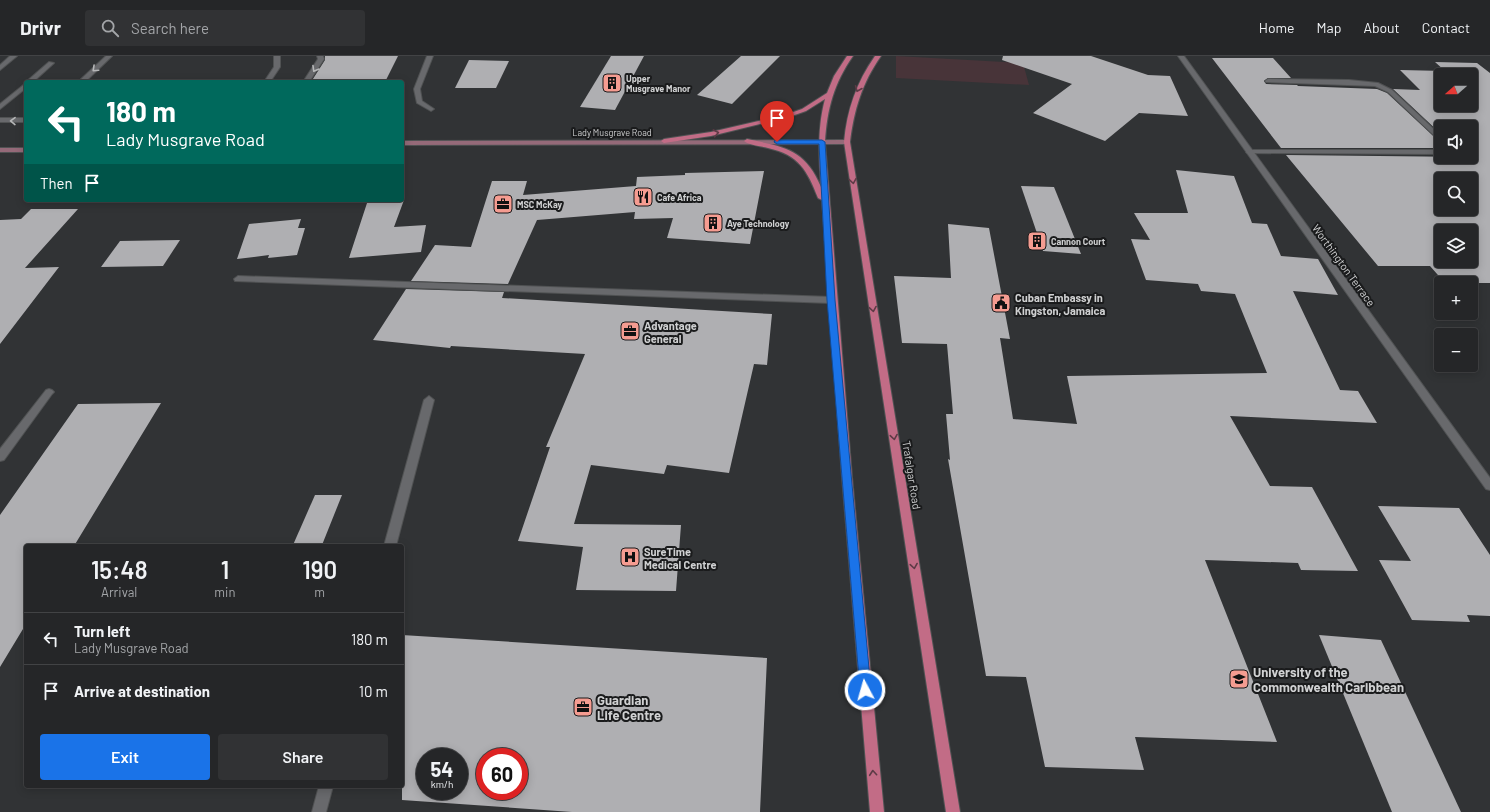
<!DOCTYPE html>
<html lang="en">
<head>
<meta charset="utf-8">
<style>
  :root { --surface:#252628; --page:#313234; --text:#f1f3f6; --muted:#a3a5a8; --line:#424345; --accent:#1a73e8 }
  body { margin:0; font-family:Barlow,sans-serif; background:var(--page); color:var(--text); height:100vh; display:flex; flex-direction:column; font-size:15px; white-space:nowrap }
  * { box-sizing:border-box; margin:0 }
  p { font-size:13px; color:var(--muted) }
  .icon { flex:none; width:22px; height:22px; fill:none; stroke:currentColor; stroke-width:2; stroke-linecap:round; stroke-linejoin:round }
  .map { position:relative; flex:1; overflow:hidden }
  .drawer { position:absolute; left:24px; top:488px; width:380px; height:244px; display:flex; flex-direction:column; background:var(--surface); border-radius:4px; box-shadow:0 2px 10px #0003,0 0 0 1px var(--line) }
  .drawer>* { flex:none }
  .hud { position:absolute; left:24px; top:24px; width:380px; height:122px; border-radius:4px; box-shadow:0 2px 10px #0003,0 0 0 1px var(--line); background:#00695c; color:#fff; overflow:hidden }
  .needle { width:26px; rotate:249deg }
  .tools { position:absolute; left:1434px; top:12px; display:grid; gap:8px }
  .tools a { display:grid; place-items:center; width:44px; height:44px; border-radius:4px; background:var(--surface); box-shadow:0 2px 10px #0003,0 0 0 1px var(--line); font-size:20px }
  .speed { position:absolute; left:416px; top:692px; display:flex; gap:8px; font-size:20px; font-weight:700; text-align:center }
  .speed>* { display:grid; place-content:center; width:52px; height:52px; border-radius:50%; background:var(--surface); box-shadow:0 2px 10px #0003,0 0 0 1px var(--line); line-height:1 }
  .speed small { font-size:10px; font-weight:400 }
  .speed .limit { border:6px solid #d22; background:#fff; color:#111 }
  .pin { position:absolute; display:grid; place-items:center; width:34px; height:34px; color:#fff; margin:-41px -17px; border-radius:50% 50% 50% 0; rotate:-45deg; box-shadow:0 0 4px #0007 }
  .pin .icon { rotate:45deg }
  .me { position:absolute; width:44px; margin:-22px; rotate:354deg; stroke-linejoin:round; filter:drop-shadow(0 0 3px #0008) }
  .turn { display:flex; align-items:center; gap:14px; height:84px; padding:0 16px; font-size:18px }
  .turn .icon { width:52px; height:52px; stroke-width:2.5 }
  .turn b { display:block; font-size:28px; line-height:34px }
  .then { display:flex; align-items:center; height:38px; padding:0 16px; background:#0003; gap:8px; font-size:15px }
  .eta { display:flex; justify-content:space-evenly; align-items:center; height:68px; text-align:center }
  .eta b { font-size:24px; font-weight:600; line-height:28px }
  .action { display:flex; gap:8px; margin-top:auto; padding:8px 16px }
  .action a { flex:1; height:46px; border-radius:4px; background:var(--accent); color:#fff; font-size:16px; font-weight:600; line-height:46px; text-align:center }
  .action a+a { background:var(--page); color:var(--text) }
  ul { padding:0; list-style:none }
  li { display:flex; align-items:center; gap:12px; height:52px; padding:0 16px; border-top:1px solid var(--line) }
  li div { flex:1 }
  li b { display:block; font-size:15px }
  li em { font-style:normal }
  header { display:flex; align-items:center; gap:24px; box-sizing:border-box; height:56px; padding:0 20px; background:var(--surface); border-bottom:1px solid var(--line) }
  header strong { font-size:19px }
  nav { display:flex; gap:22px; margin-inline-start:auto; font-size:14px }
  .search { width:280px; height:36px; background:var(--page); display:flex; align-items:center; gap:10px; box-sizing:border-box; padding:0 14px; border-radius:4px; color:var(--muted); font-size:15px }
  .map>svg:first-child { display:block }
  .commercial { fill:#483439 }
  .building { fill:#afafb2; fill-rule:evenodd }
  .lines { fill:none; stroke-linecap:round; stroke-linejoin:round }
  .lane-casing { stroke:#505253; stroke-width:2 }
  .street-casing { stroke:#505253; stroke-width:2 }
  .secondary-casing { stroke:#505253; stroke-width:2 }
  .primary-casing { stroke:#505253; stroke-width:2 }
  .lane { fill:#68696c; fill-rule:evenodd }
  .street { fill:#68696c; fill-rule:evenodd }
  .secondary { fill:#956a79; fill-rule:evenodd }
  .primary { fill:#c26c86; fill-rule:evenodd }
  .oneway { stroke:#b6b7b8 }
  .oneway2 { stroke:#5d3b46 }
  .route { fill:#1a73e8; stroke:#114b97 }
  .labels { text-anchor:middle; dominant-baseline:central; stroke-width:4; stroke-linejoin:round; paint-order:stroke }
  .far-poi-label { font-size:9px; font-weight:bold; fill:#d0d1d2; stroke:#1a1b1c; text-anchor:start }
  .far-street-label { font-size:9px; fill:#d0d1d2; stroke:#1a1b1c }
  .street-label { font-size:11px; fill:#d0d1d2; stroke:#1a1b1c }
  .poi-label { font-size:11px; font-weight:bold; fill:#d0d1d2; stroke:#1a1b1c; text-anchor:start }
  .near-poi-label { font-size:13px; font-weight:bold; fill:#d0d1d2; stroke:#1a1b1c; text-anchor:start }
</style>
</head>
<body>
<header>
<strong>Drivr</strong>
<div class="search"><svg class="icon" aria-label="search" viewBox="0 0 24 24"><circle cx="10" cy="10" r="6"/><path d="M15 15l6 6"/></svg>Search here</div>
<nav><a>Home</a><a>Map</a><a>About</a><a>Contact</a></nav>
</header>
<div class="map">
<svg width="1490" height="756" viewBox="0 0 1490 756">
  <rect width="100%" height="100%" fill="#313335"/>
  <polygon class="commercial" points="896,0 1023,7 1029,29 896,22"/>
  <g class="building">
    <polygon points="325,0 398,0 385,26 311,26 325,4"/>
    <polygon points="611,0 644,0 615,54 580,51"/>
    <polygon points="741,0 780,0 732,48 697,39"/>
    <polygon points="1003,0 1091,0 1148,19 1170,20 1188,60 1139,57 1105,85 1033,57 1072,28 1002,4"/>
    <polygon points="1212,2 1273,2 1291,22 1268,22 1264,25 1266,28 1297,29 1298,30 1377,33 1387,37 1441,87 1441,92 1281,92"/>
    <polygon points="469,4 509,5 496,32 455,32"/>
    <path d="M1435 6 1477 7 1490 17V227H1445L1430 210H1378L1286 99 1471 101V71H1441V78L1393 33 1420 34 1400 14 1445 15ZM1441 19H1471V49H1441ZM1441 123H1471V153H1441ZM1441 175H1471V205H1441Z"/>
    <polygon points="1176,114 1234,120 1252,167 1267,168 1281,200 1318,203 1338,239 1293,235 1340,334 1358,335 1377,367 1230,360 1270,430 1312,431 1358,515 1301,514 1298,507 1205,504 1277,686 1135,681 1144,714 1045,711 1026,621 986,620 948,403 950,404 946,358 953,358 947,288 902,287 894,220 951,222 948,168 989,172 1010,283 1000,282 1013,363 1077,368 1067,320 1267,317 1235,238 1201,235 1198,228 1146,224 1131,183 1150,184 1134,157 1188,157"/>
    <polygon points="764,115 750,188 667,182 673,162 634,163 635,156 537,164 508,228 411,225 435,189 471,191 492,125 527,125 523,139 636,130 637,121 685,119 685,117"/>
    <polygon points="1021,130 1054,131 1081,198 1043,195"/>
    <polygon points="368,144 404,144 394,171 426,169 421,196 349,202"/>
    <polygon points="31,153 78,153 25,212 59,211 0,288 0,164 21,163"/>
    <polygon points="301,163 298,172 305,172 297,199 268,202 269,199 237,203 249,168"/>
    <polygon points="180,184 163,210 101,211 120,185"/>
    <polygon points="406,233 504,236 502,242 772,258 767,309 754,308 729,417 667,409 664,418 591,409 574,468 681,469 676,535 576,534 583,491 518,485 550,391 546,391 585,298 451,290 450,292 373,284"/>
    <polygon points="161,347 74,490 26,490 26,568 0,611 0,459 78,348"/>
    <polygon points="315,439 342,439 322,489 293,489"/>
    <polygon points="1378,450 1459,452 1490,499 1490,560 1467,559 1470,566 1412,564 1379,504 1411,505"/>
    <path d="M402 579 767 602 760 756H572L402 744ZM425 701H459V735H425ZM485 701H519V735H485Z"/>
    <polygon points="1319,579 1381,584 1461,756 1392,756"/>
  </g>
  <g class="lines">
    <defs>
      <g id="lane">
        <polygon points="10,0 17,0 0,14 0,9"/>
        <polygon points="106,0 112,0 85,26 78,26"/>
        <polygon points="274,0 280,0 280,11 270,26 264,26 274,11"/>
        <polygon points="317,0 323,0 324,3 309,26 303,26 318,3"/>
        <polygon points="427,0 433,0 420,33 422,45 434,53 431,55 417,47 414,33"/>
        <polygon points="49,6 54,7 33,26 26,26"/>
        <polygon points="1268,23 1349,24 1378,27 1392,34 1441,80 1441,86 1388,36 1375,30 1266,26 1265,25"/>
        <polygon points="26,27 26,32 0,53 0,48"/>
        <rect x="0" y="62" width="26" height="4"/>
        <polygon points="1249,94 1441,94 1441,98 1247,97 1246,96"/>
        <polygon points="238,220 831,241 835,244 831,247 235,225 234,223"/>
        <polygon points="49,333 52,334 54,336 52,338 4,404 0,405 0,393 46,334"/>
        <polygon points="429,340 434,344 396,490 384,490 424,344"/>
        <polygon points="319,730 333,730 326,756 312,756"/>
      </g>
      <polygon id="street" points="1178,0 1184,0 1490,422 1490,434 1486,433"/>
      <g id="secondary">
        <polygon points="402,85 847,84 850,86 847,88 402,89"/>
        <rect x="0" y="92" width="26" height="4"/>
      </g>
      <g id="primary">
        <path d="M847 0H853C834 27 827 53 825 86L852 421 884 756H870L842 421 822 144 818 142C807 114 799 99 768 92 760 90 749 89 744 85L747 83C785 91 805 93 821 131 819 102 817 73 825 43L806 55 789 61 711 80 664 87 661 85 664 83 711 76 785 59 802 53 827 37 834 20Z"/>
        <path d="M875 0H881C862 27 854 54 850 86L960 756H946L844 86C847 54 856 27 875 0Z"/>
      </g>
    </defs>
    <use href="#lane" class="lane-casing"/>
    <use href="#street" class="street-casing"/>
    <use href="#secondary" class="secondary-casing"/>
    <use href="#primary" class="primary-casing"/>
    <use href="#lane" class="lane"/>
    <use href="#street" class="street"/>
    <use href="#secondary" class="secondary"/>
    <use href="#primary" class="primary"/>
  </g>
  <defs><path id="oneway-chevron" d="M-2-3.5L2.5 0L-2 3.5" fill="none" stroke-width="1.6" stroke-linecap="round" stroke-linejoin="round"/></defs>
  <g class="oneway">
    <use href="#oneway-chevron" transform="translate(95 13) rotate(137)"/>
    <use href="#oneway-chevron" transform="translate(315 13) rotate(120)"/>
    <use href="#oneway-chevron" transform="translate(13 65) rotate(-179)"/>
  </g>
  <g class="oneway2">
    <use href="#oneway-chevron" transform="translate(858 33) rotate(113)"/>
    <use href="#oneway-chevron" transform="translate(716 77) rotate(-11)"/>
    <use href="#oneway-chevron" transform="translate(853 125) rotate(81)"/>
    <use href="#oneway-chevron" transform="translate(873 253) rotate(81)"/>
    <use href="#oneway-chevron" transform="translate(894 381) rotate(81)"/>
    <use href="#oneway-chevron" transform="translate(914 510) rotate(81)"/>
    <use href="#oneway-chevron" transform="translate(873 717) rotate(-95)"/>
  </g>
  <polygon class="route" points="775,84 822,84 825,86 835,244 871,634 869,638 865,640 861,638 860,634 827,244 819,88 777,88 774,86"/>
  <defs>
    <symbol id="building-square" viewBox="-11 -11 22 22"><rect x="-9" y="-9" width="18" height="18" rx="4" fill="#f59c91" stroke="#1a1b1c"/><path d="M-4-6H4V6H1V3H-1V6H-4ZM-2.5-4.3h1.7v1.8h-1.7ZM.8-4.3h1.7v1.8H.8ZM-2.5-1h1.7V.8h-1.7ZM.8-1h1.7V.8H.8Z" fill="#111"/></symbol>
    <symbol id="restaurant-square" viewBox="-11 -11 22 22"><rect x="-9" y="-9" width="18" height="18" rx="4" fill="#f59c91" stroke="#1a1b1c"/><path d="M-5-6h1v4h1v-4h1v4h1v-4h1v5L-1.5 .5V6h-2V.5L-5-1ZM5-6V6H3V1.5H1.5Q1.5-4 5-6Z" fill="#111"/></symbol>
    <symbol id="office-square" viewBox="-11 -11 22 22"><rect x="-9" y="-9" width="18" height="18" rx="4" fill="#f59c91" stroke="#1a1b1c"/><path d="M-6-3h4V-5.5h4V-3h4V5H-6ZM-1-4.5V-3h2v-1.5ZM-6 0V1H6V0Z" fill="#111"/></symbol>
    <symbol id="civic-square" viewBox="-11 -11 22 22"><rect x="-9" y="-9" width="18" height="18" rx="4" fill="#f59c91" stroke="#1a1b1c"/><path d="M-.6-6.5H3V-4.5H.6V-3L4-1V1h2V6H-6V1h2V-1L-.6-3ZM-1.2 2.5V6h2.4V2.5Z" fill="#111"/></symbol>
    <symbol id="hospital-square" viewBox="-11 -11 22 22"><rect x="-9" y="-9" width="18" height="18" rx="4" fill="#f59c91" stroke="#1a1b1c"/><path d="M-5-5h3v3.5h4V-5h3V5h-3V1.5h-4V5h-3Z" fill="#111"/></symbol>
    <symbol id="university-square" viewBox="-11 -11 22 22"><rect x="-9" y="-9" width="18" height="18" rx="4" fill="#f59c91" stroke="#1a1b1c"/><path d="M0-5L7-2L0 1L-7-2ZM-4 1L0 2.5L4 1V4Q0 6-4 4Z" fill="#111"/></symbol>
  </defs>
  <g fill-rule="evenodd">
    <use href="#building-square" x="601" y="16" width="22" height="22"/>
    <use href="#restaurant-square" x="632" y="130" width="22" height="22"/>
    <use href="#office-square" x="492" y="137" width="22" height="22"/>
    <use href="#building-square" x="702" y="156" width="22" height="22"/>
    <use href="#building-square" x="1026" y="174" width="22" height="22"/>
    <use href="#civic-square" x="990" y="236" width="22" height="22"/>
    <use href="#office-square" x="619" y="264" width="22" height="22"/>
    <use href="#hospital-square" x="619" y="490" width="22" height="22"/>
    <use href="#university-square" x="1228" y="612" width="22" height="22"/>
    <use href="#office-square" x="572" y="640" width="22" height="22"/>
  </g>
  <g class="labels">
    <g class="far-poi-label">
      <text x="626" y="22">Upper<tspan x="626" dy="10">Musgrave Manor</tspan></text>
      <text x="657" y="141">Cafe Africa</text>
      <text x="517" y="148">MSC McKay</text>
      <text x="727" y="167">Aye Technology</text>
      <text x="1051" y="185">Cannon Court</text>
    </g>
    <g class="far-street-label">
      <text x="612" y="76">Lady Musgrave Road</text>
    </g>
    <g class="street-label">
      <text transform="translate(1344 209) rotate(54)">Worthington Terrace</text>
      <text transform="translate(912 419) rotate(81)">Trafalgar Road</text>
    </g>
    <g class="poi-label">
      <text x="1015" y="241">Cuban Embassy in<tspan x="1015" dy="13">Kingston, Jamaica</tspan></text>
      <text x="644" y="269">Advantage<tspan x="644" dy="13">General</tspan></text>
      <text x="644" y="495">SureTime<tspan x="644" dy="13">Medical Centre</tspan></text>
    </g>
    <g class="near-poi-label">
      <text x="1253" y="616">University of the<tspan x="1253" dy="15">Commonwealth Caribbean</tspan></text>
      <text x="597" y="644">Guardian<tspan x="597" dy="15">Life Centre</tspan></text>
    </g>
  </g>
</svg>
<div class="tools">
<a><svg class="needle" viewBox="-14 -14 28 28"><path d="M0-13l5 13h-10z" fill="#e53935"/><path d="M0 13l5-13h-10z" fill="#a3a5a8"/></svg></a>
<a><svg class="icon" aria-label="sound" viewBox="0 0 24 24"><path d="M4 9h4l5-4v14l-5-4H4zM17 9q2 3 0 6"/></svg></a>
<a><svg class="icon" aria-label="search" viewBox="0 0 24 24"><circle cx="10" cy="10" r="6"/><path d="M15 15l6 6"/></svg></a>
<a><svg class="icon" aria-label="layers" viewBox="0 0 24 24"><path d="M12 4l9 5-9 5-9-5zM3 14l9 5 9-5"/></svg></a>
<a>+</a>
<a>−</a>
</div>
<div class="speed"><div>54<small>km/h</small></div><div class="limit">60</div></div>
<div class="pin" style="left:777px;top:86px;background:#d93025"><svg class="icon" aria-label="arrive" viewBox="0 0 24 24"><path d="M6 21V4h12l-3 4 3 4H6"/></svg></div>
<svg class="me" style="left:865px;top:634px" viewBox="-20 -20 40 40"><circle r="17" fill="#1a73e8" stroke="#fff" stroke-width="3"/><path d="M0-11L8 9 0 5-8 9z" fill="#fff"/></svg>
<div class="hud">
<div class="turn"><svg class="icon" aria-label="left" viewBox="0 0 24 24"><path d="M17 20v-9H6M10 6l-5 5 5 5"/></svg><div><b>180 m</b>Lady Musgrave Road</div></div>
<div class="then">Then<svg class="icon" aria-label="arrive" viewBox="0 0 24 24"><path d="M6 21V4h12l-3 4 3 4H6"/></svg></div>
</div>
<section class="drawer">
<div class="eta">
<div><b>15:48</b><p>Arrival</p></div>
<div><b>1</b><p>min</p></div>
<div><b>190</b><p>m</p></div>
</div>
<ul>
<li><svg class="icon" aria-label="left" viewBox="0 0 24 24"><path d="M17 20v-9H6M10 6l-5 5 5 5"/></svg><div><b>Turn left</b><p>Lady Musgrave Road</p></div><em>180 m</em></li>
<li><svg class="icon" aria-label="arrive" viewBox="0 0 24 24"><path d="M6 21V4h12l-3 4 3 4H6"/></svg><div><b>Arrive at destination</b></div><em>10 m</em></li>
</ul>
<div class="action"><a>Exit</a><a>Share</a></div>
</section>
</div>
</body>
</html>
